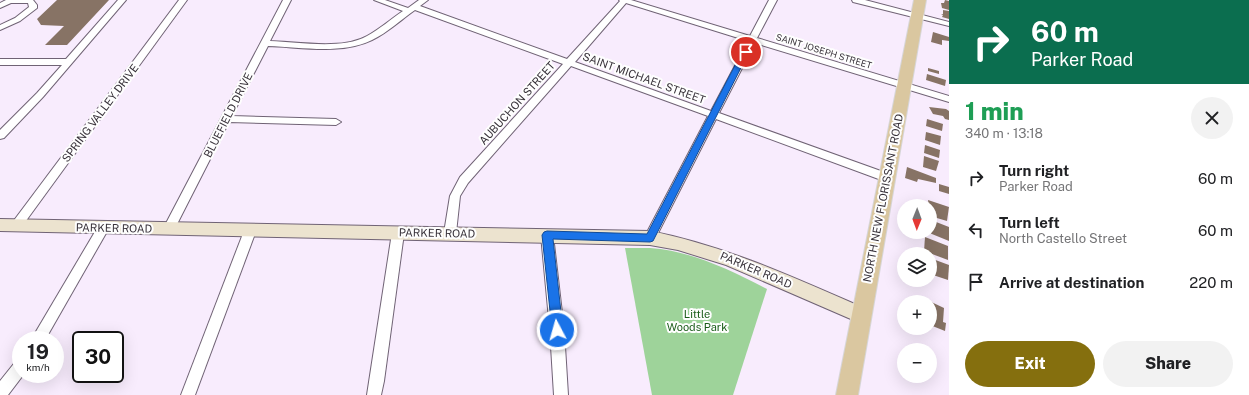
<!DOCTYPE html>
<html lang="en">
<head>
<meta charset="utf-8">
<style>
  :root { --surface:#fff; --page:#f2f2f2; --text:#202124; --muted:#757577; --accent:#856f0e }
  body { margin:0; font-family:"Public Sans",sans-serif; background:var(--page); color:var(--text); height:100vh; display:flex; flex-direction:column; font-size:15px; white-space:nowrap }
  * { box-sizing:border-box; margin:0 }
  p { font-size:13px; color:var(--muted) }
  .icon { flex:none; width:22px; height:22px; fill:none; stroke:currentColor; stroke-width:2; stroke-linecap:round; stroke-linejoin:round }
  .map { position:relative; flex:1; overflow:hidden }
  .details { display:flex; flex-direction:column; background:var(--surface); width:300px }
  .details>* { flex:none }
  .hud { background:#0b6e4f; color:#fff; overflow:hidden }
  .needle { width:26px; rotate:181deg }
  .controls { position:absolute; left:897px; top:199px; display:grid; gap:8px }
  .controls a { display:grid; place-items:center; width:40px; height:40px; border-radius:50%; background:var(--surface); box-shadow:0 4px 16px #0002; font-size:20px }
  .speed { position:absolute; left:12px; top:331px; display:flex; gap:8px; font-size:20px; font-weight:700; text-align:center }
  .speed>* { display:grid; place-content:center; width:52px; height:52px; border-radius:50%; background:var(--surface); box-shadow:0 4px 16px #0002; line-height:1 }
  .speed small { font-size:10px; font-weight:400 }
  .speed .limit { border:2px solid #111; border-radius:6px; background:#fff; color:#111 }
  .pin { position:absolute; display:grid; place-items:center; width:34px; height:34px; color:#fff; margin:-17px; border:2px solid #fff; border-radius:50%; box-shadow:0 1px 4px #0007 }
  .me { position:absolute; width:44px; margin:-22px; rotate:354deg; stroke-linejoin:round; filter:drop-shadow(0 0 3px #0008) }
  .turn { display:flex; align-items:center; gap:14px; height:84px; padding:0 16px; font-size:18px }
  .turn .icon { width:52px; height:52px; stroke-width:2.5 }
  .turn b { display:block; font-size:28px; line-height:34px }
  .round { display:grid; place-items:center; flex:none; width:42px; height:42px; border-radius:21px; background:var(--page) }
  .summary { display:flex; align-items:center; justify-content:space-between; height:68px; padding:0 16px }
  h1 { font-size:24px; font-weight:800; line-height:30px; color:#1e9e55 }
  .button { display:flex; gap:8px; margin-top:auto; padding:8px 16px }
  .button a { flex:1; height:46px; border-radius:24px; background:var(--accent); color:#fff; font-size:16px; font-weight:800; line-height:46px; text-align:center }
  .button a+a { background:var(--page); color:var(--text) }
  ul { padding:0; list-style:none }
  li { display:flex; align-items:center; gap:12px; height:52px; padding:0 16px }
  li div { flex:1 }
  li b { display:block; font-size:15px }
  li em { font-style:normal }
  main { display:flex; flex:1; min-height:0 }
  .map>svg:first-child { display:block }
  .green { fill:#9ed39a }
  .building { fill:#877365 }
  .lines { fill:none; stroke-linecap:round; stroke-linejoin:round }
  .minor-casing { stroke:#706375; stroke-width:2 }
  .secondary-casing { stroke:#706375; stroke-width:2 }
  .primary-casing { stroke:#d7d6d8; stroke-width:2 }
  .minor { fill:#fff; fill-rule:evenodd }
  .secondary { fill:#ece3cf; fill-rule:evenodd }
  .primary { fill:#dac7a0; fill-rule:evenodd }
  .route { fill:#1a73e8; stroke:#114b97 }
  .labels { text-anchor:middle; dominant-baseline:central; stroke-width:4; stroke-linejoin:round; paint-order:stroke }
  .far-street-label { font-size:9px; fill:#38323a; stroke:#fefefe }
  .street-label { font-size:11px; fill:#38323a; stroke:#fefefe }
  .park-label { font-size:11px; fill:#1a5c19; stroke:#fefefe }
</style>
</head>
<body>
<main>
<div class="map">
<svg width="949" height="395" viewBox="0 0 949 395">
  <rect width="100%" height="100%" fill="#f8ecfd"/>
  <path class="green" d="M625 248C634 248 642 248 650 248 692 251 730 270 767 289L733 395H652Z"/>
  <g class="building">
    <polygon points="57,0 109,0 67,45 45,45 64,26 41,25 37,19"/>
    <polygon points="945,0 949,1 949,10 942,8 941,3 944,3"/>
    <polygon points="943,10 949,11 949,19 942,17 943,15 941,15 943,14"/>
    <polygon points="933,32 949,37 949,41 942,40 942,45 931,42"/>
    <polygon points="928,68 939,71 939,74 928,71"/>
    <polygon points="927,74 946,80 945,86 926,80"/>
    <polygon points="929,107 946,109 949,111 949,120 945,119 943,116 933,114"/>
    <polygon points="927,119 943,124 942,131 926,126"/>
    <polygon points="926,132 941,136 940,145 925,140"/>
    <polygon points="925,145 940,150 939,158 924,153"/>
    <polygon points="924,156 939,161 936,171 923,167"/>
    <polygon points="907,167 936,178 936,183 918,179 917,182 905,178"/>
    <polygon points="939,184 949,187 949,194 939,191"/>
    <polygon points="928,200 949,207 947,221 930,216"/>
    <polygon points="931,220 949,227 949,241 927,232 930,232"/>
    <polygon points="925,237 948,246 948,260 924,251"/>
    <polygon points="930,258 949,265 948,280 930,274"/>
    <polygon points="925,299 944,308 943,322 946,323 945,331 930,325 930,302 925,302"/>
  </g>
  <g class="lines">
    <defs>
      <g id="minor">
        <polygon points="6,0 33,0 37,5 37,8 20,21 0,30 0,25 15,18 29,7 28,3 11,3 0,8 0,3"/>
        <polygon points="118,0 126,0 43,97 4,138 0,139 0,130 37,93 62,65 0,65 0,59 66,59"/>
        <polygon points="179,0 187,0 20,229 16,231 12,229 10,226 12,223"/>
        <path d="M283 0H291L270 41C298 42 342 50 367 36 380 29 391 19 403 11L374 0H385L408 8 419 0H428L420 6 567 59 620 1 619 0H631L750 36 769 0H777L757 38 949 96V102L755 43 719 113 892 175 893 178 892 181H884L716 119 654 241 650 243 646 241 644 238 708 116 571 66 468 183 460 196 456 233 454 236 450 238 446 236 444 233 450 196 460 177 563 64 415 10C402 19 387 33 372 40 341 55 301 47 268 46L232 116 336 119 341 122 336 125 229 122 173 232 169 234 165 232 163 229ZM626 3 748 41 711 111 575 62Z"/>
        <polygon points="852,0 865,0 949,22 949,26 853,2"/>
        <polygon points="103,223 107,225 109,228 45,340 31,340 99,225"/>
        <polygon points="250,226 254,228 256,231 195,395 181,395 244,231 246,228"/>
        <polygon points="398,228 402,230 404,233 384,381 381,395 367,395 392,233 394,230"/>
        <polygon points="547,230 551,232 553,235 564,330 568,395 554,395 550,330 541,235 543,232"/>
        <polygon points="21,359 21,374 24,374 8,395 0,395 0,381 16,361"/>
      </g>
      <path id="secondary" d="M0 219 650 231C726 246 795 278 866 309L869 315 866 321 860 323 726 265 678 250 650 245 0 231Z"/>
      <polygon id="primary" points="914,0 926,0 858,395 836,395"/>
    </defs>
    <use href="#minor" class="minor-casing"/>
    <use href="#secondary" class="secondary-casing"/>
    <use href="#primary" class="primary-casing"/>
    <use href="#minor" class="minor"/>
    <use href="#secondary" class="secondary"/>
    <use href="#primary" class="primary"/>
  </g>
  <polygon class="route" points="746,50 749,52 653,241 650,242 553,239 563,330 561,334 557,335 553,334 552,330 542,235 544,232 547,231 647,234 742,52"/>
  <g class="labels">
    <g class="far-street-label">
      <text transform="translate(824 51) rotate(17)">SAINT JOSEPH STREET</text>
    </g>
    <g class="street-label">
      <text transform="translate(644 78) rotate(20)">SAINT MICHAEL STREET</text>
      <text transform="translate(517 103) rotate(-48)">AUBUCHON STREET</text>
      <text transform="translate(100 113) rotate(-53)">SPRING VALLEY DRIVE</text>
      <text transform="translate(228 115) rotate(-63)">BLUEFIELD DRIVE</text>
      <text transform="translate(883 198) rotate(-79)">NORTH NEW FLORISSANT ROAD</text>
      <text transform="translate(114 228) rotate(1)">PARKER ROAD</text>
      <text transform="translate(437 233) rotate(1)">PARKER ROAD</text>
      <text transform="translate(756 270) rotate(23)">PARKER ROAD</text>
    </g>
    <g class="park-label">
      <text x="697" y="314">Little<tspan x="697" dy="13">Woods Park</tspan></text>
    </g>
  </g>
</svg>
<div class="controls">
<a><svg class="needle" viewBox="-14 -14 28 28"><path d="M0-13l5 13h-10z" fill="#e53935"/><path d="M0 13l5-13h-10z" fill="#757577"/></svg></a>
<a><svg class="icon" aria-label="layers" viewBox="0 0 24 24"><path d="M12 4l9 5-9 5-9-5zM3 14l9 5 9-5"/></svg></a>
<a>+</a>
<a>−</a>
</div>
<div class="speed"><div>19<small>km/h</small></div><div class="limit">30</div></div>
<div class="pin" style="left:746px;top:52px;background:#d93025"><svg class="icon" aria-label="arrive" viewBox="0 0 24 24"><path d="M6 21V4h12l-3 4 3 4H6"/></svg></div>
<svg class="me" style="left:557px;top:330px" viewBox="-20 -20 40 40"><circle r="17" fill="#1a73e8" stroke="#fff" stroke-width="3"/><path d="M0-11L8 9 0 5-8 9z" fill="#fff"/></svg>
</div>
<section class="details">
<div class="hud">
<div class="turn"><svg class="icon" aria-label="right" viewBox="0 0 24 24"><path d="M7 20v-9h11M14 6l5 5-5 5"/></svg><div><b>60 m</b>Parker Road</div></div>
</div>
<div class="summary"><div><h1>1 min</h1><p>340 m · 13:18</p></div><a class="round"><svg class="icon" aria-label="close" viewBox="0 0 24 24"><path d="M6 6l12 12M18 6L6 18"/></svg></a></div>
<ul>
<li><svg class="icon" aria-label="right" viewBox="0 0 24 24"><path d="M7 20v-9h11M14 6l5 5-5 5"/></svg><div><b>Turn right</b><p>Parker Road</p></div><em>60 m</em></li>
<li><svg class="icon" aria-label="left" viewBox="0 0 24 24"><path d="M17 20v-9H6M10 6l-5 5 5 5"/></svg><div><b>Turn left</b><p>North Castello Street</p></div><em>60 m</em></li>
<li><svg class="icon" aria-label="arrive" viewBox="0 0 24 24"><path d="M6 21V4h12l-3 4 3 4H6"/></svg><div><b>Arrive at destination</b></div><em>220 m</em></li>
</ul>
<div class="button"><a>Exit</a><a>Share</a></div>
</section>
</main>
</body>
</html>
